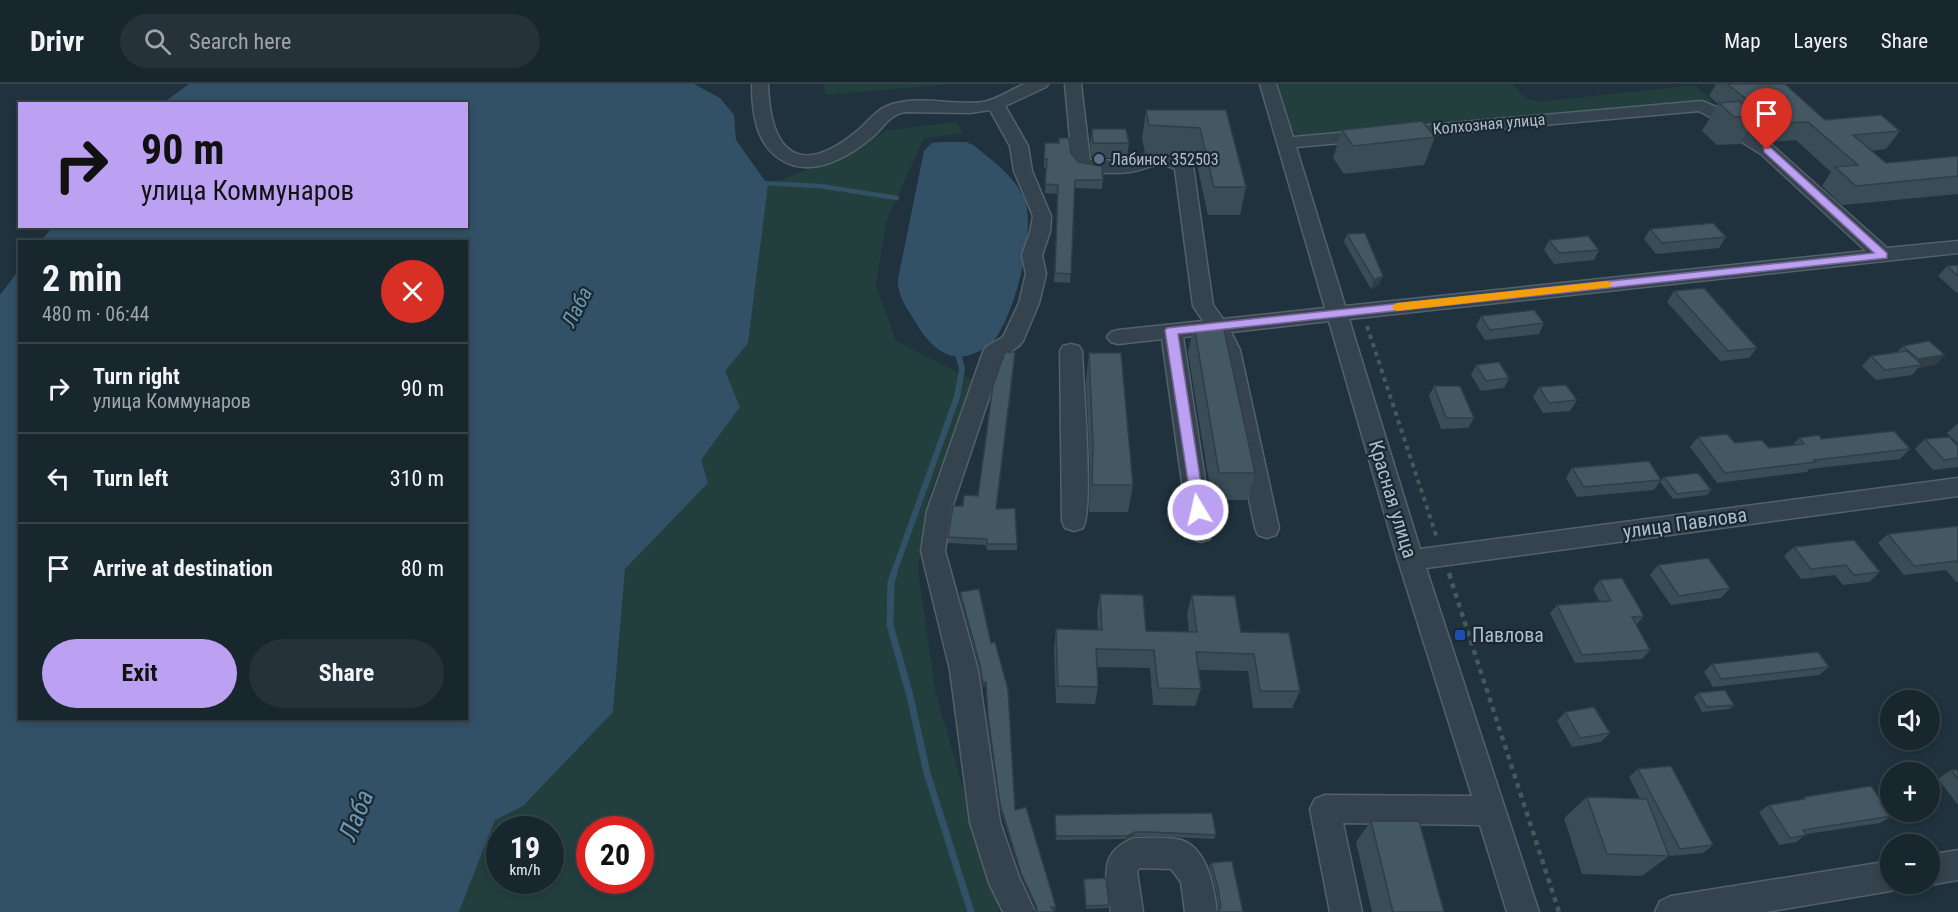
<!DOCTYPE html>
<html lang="en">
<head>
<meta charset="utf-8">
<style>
  :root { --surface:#18262e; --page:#25323a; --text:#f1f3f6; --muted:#9fa5aa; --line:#36434a; --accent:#bca0f2 }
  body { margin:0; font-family:"Roboto Condensed",sans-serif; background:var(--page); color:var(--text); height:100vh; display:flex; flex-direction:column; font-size:22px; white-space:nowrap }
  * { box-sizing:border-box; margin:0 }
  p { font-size:20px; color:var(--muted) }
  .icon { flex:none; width:33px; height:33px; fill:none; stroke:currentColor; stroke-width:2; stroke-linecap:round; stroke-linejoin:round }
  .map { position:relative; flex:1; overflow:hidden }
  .drawer { position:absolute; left:18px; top:156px; width:450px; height:480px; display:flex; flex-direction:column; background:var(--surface); border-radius:0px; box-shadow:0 3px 9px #0003,0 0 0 2px var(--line) }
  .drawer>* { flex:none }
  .guide { position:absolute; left:18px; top:18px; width:450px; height:126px; border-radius:0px; box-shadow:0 3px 9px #0003,0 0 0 2px var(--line); background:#bca0f2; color:#111; overflow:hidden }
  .fabs { position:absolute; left:1880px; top:606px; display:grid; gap:12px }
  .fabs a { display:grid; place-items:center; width:60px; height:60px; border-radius:50%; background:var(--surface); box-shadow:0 3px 9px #0003,0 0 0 2px var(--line); font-size:30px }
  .speed { position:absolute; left:486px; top:732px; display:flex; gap:12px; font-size:30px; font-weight:700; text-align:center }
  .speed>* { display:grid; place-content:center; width:78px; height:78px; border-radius:50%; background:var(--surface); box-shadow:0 3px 9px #0003,0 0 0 2px var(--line); line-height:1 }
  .speed small { font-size:15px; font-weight:400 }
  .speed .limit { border:9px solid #d22; background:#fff; color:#111 }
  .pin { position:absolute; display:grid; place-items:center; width:51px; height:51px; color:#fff; margin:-62px -26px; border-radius:50% 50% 50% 0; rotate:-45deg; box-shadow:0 0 6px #0007 }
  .pin .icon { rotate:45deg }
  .me { position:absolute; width:66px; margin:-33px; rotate:351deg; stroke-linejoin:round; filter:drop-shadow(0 0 4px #0008) }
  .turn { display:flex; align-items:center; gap:21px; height:126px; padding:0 24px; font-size:27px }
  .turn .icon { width:78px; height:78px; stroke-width:2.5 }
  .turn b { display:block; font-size:42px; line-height:51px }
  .round { display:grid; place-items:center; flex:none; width:63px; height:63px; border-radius:32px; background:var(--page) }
  .head { display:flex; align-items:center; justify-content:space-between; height:102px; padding:0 24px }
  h1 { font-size:36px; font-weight:700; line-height:45px }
  .primary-button { display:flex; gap:12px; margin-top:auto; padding:12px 24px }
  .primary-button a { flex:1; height:69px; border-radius:36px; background:var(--accent); color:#111; font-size:24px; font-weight:700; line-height:69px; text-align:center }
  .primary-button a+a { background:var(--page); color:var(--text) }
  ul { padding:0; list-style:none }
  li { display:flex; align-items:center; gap:18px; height:90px; padding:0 24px; border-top:2px solid var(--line) }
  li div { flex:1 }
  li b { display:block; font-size:22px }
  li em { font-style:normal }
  header { display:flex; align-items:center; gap:36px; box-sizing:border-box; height:84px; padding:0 30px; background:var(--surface); border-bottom:2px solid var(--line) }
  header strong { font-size:28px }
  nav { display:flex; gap:33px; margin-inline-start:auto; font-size:21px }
  .search { width:420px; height:54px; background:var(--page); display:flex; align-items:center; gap:15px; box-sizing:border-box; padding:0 21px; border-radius:33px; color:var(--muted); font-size:22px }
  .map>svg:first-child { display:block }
  .green { fill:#223f3d; fill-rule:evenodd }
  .water { fill:#325167 }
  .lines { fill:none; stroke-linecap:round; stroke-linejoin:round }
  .stream-far2 { stroke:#325167; stroke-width:4.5 }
  .stream-far1 { stroke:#325167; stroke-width:6 }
  .stream { stroke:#325167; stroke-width:7 }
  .minor-casing { stroke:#53616b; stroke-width:3 }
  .path-far1 { stroke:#405b59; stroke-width:4; stroke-dasharray:4.5 4.5; stroke-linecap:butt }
  .path { stroke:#405b59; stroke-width:4.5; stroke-dasharray:5 5; stroke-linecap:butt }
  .minor { fill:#34434e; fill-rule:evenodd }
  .wall { fill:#3a4c56 }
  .shaded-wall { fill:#303e46 }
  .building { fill:#445864; stroke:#303e46; stroke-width:1.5 }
  .route { fill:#bca0f2; stroke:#7a689d; stroke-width:1.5 }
  .slow { fill:#f59e0b }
  .service-dot { fill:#5c6f8a; stroke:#1a2832; stroke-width:2 }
  .transit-dot { fill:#1a4fb4; stroke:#1a2832; stroke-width:2 }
  .labels { text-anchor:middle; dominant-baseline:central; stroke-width:4.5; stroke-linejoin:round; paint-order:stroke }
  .far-street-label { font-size:16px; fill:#b0bec9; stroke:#1a2832 }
  .far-poi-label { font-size:16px; fill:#b0bec9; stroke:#1a2832; text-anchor:start }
  .street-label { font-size:20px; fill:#b0bec9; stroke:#1a2832 }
  .poi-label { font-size:20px; fill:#b0bec9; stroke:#1a2832; text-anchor:start }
  .water-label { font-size:21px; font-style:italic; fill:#6d96b0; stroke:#1a2832 }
  .near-water-label { font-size:26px; font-style:italic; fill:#6d96b0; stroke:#1a2832 }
</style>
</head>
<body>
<header>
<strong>Drivr</strong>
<div class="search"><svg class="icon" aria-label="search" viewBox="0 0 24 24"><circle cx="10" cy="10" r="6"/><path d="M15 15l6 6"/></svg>Search here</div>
<nav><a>Map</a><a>Layers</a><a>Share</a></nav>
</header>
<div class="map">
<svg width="1958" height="828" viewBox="0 0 1958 828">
  <rect width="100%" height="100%" fill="#20323e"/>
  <g class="green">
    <polygon points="824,0 953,0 825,11"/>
    <polygon points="1274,0 1512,0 1525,14 1538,18 1695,1 1713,18 1302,53 1291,46"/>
    <path d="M956 38 963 49 924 54 886 138 876 201 896 257 977 298 930 407 918 485 935 606 999 828H459L495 736 523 722 613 628 625 485 708 399 700 376 740 323 724 287 748 259 768 101 860 65 887 46ZM500 746H550V796H500ZM590 746H640V796H590Z"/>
  </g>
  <g class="water">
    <polygon points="189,0 694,0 720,14 734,31 736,56 768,101 748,259 725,287 740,323 701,376 708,399 625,485 613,628 523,722 495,736 459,828 0,828 0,211 19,186 20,634 466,634 466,158 41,157 53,142 466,142 466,20 163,19"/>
    <path d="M941 58H966L973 61C993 77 1015 92 1025 117 1036 147 1013 242 988 263 985 265 979 267 975 269 951 280 932 264 919 244 910 228 897 214 898 195L924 67 932 59Z"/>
  </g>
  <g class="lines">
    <polyline class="stream-far2" points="761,99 820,102 897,114"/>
    <polyline class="stream-far1" points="893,491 957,313 962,285 957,265"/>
    <polyline class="stream" points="894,490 891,498 890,541 910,612 927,689 971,828"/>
    <defs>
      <g id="minor">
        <path d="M752 0H768C770 67 798 95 856 48 866 40 876 26 887 22 917 10 952 22 983 18 999 15 1011 5 1025 0 1032 0 1041 0 1048 0L1046 3 1005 22 1028 62 1032 87 1051 132 1050 148 1042 171 1046 190 1039 219 1023 257 1019 262 1003 272 951 427 945 467 978 586 1000 738 1019 793 1035 828H1003L989 799 970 738 950 586 921 467 927 427 983 268 986 263 1003 253 1019 219 1026 190 1022 171 1030 148 1033 132 1014 87 1010 62 990 26 970 29 905 28C891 30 885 41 876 50 851 72 812 96 780 75 755 59 752 26 752 0Z"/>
        <path d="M1065 0H1081L1090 76 1126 77 1143 71H1170L1190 78 1193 82 1213 221 1223 235 1325 224 1260 0H1276L1293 53 1702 17 1726 27 1749 47 1773 62 1887 164 1958 157V169L1349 235 1420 465 1958 394V412L1426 484 1539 828H1507L1480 741 1343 739 1362 828H1330L1310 725 1315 715 1325 711 1472 712 1398 476 1329 237 1231 248 1240 266 1279 444 1276 451 1267 454 1258 451 1255 444 1218 266 1211 250 1183 253 1213 448 1210 455 1201 458 1192 455 1189 448 1162 255 1118 260 1111 258 1107 253 1111 248 1118 246 1203 237 1193 222 1175 85C1153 75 1149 86 1130 88 1115 90 1093 89 1078 85L1072 76ZM1699 27 1714 35 1737 55 1761 70 1866 167 1345 222 1296 63Z"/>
        <path d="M1071 260 1079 262 1082 267C1083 299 1094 423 1083 444L1074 447 1065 444 1062 437 1060 267 1063 262Z"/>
        <path d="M1134 754C1148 754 1163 753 1176 755 1207 759 1214 803 1217 828H1185L1181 798 1171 785 1140 784 1137 787 1143 828H1111C1107 795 1096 769 1134 754Z"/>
        <polygon points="1958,766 1958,796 1929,801 1925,800 1929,800 1929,771"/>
        <polygon points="1890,777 1890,800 1902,800 1901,803 1890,807 1766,828 1655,828 1660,817 1671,812"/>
      </g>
    </defs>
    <use href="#minor" class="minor-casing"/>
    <g class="path-far1">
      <polyline points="1367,242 1437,454"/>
      <polyline points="1449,489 1450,491"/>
    </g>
    <polyline class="path" points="1449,490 1559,828"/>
    <use href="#minor" class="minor"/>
  </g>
  <g class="wall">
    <polygon points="1716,0 1785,0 1825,36 1900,47 1886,65 1871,67 1886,79 1958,72 1958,110 1842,121 1822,102 1831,88 1796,56 1770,58 1749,44 1740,60 1717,61 1702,47 1718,20 1709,12"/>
    <polygon points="1146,26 1226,26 1246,103 1240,131 1208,131 1195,72 1145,69 1142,54"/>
    <polygon points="1092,45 1129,59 1127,74 1092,74 1090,60"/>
    <polygon points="1342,46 1435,53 1424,81 1344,90 1333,74"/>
    <polygon points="1045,59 1071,69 1078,78 1103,96 1102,105 1074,104 1070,199 1054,198 1058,110 1045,109 1047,84 1044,84"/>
    <polygon points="1650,145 1726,153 1719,164 1656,170 1644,155"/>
    <polygon points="1347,150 1379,201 1371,205 1344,158"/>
    <polygon points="1549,156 1599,166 1594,176 1554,180 1544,166"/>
    <polygon points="1958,181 1958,209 1957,209 1938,192 1947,182"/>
    <polygon points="1674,207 1757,264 1749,274 1720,277 1667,218"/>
    <polygon points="1481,232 1544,239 1539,250 1485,256 1476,242"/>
    <polygon points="1194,241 1255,389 1247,416 1212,416 1188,269"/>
    <polygon points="1903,262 1935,281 1918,284 1912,291 1876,296 1862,282 1871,272 1897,268"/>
    <polygon points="1089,269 1133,401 1128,428 1089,428 1090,387 1086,297"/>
    <polygon points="1015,275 996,425 1017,460 1017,466 987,466 986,461 948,459 948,453 963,422 978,412"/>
    <polygon points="1476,281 1509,294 1504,304 1481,307 1471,291"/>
    <polygon points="1434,302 1474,334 1468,344 1441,345 1429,312"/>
    <polygon points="1539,303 1577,316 1570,327 1543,329 1533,313"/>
    <polygon points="1958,339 1958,360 1947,349"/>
    <polygon points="1698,353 1769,364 1792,362 1799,354 1821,355 1910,365 1900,375 1809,385 1807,388 1717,399 1690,363"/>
    <polygon points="1925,355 1958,362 1958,383 1933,386 1915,365"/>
    <polygon points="1572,384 1661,396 1654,406 1577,413 1566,394"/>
    <polygon points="1664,393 1711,406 1707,411 1673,415 1660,398"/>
    <polygon points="1958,442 1958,498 1956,498 1946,486 1904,491 1878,459 1888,450"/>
    <polygon points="1794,463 1880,488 1869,498 1843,501 1835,491 1801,495 1784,472"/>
    <polygon points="1658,481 1730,504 1721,514 1671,521 1650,491"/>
    <polygon points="1600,496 1644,532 1636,541 1650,566 1642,575 1575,579 1550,529 1557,521 1600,518 1593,505"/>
    <polygon points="979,505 1015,726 1056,823 1055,826 1054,826 1055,828 1031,828 1032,827 1037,826 1021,792 1000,724 988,637 986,602 983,603 980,585 960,513 960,508"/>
    <polygon points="1100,510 1146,547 1189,548 1187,529 1192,511 1241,548 1300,607 1292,624 1253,624 1248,587 1199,586 1201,605 1195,622 1153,621 1150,584 1097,583 1098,603 1095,620 1056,619 1054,563 1056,545 1098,546 1097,528"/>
    <polygon points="1712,580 1829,583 1819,591 1713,603 1704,588"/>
    <polygon points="1698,609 1734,621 1729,625 1702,628 1694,613"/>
    <polygon points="1565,628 1610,649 1601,658 1572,663 1557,637"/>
    <polygon points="1638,685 1713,761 1703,769 1670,772 1666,765 1669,772 1642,792 1582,790 1564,734 1587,713 1640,715 1629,693"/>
    <polygon points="1951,686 1958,686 1958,721 1938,695"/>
    <polygon points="1804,713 1892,732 1880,739 1807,750 1796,758 1779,761 1759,728 1769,721 1799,716"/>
    <polygon points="1055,731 1216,751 1214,755 1150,752 1134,752 1126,755 1056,756"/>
    <polygon points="1371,737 1444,828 1372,828 1356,758"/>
    <polygon points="1211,779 1243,828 1217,828 1219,826 1216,806 1209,782"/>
    <polygon points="1084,795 1109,821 1108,824 1086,825 1083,798"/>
  </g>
  <g class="shaded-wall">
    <polygon points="1383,192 1379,201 1371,205 1374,196"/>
    <polygon points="1015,268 1015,275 996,431 996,425"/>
    <polygon points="1945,271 1935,281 1918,284 1922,281 1912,282 1918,275"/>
    <polygon points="986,598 986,602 983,603 983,599"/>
    <polygon points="1135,748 1134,752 1126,755 1127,752"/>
  </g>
  <g class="building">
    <polygon points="1727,0 1785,0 1825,36 1881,31 1900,47 1853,51 1886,79 1958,72 1958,92 1856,102 1835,83 1858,81 1808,38 1782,39 1762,27"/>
    <polygon points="1739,17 1757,32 1734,33 1719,19"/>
    <polygon points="1146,26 1226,26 1246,103 1214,103 1200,44 1149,41"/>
    <polygon points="1422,37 1435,53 1353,62 1342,46"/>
    <polygon points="1092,45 1126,45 1129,59 1093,59"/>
    <polygon points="1059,54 1069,54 1071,69 1078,78 1102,82 1103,96 1075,96 1071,190 1055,189 1058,101 1045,100 1047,75 1044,75 1045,59 1059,59"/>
    <polygon points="1713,139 1726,153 1662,159 1650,145"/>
    <polygon points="1365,149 1383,192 1374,196 1347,150"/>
    <polygon points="1588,152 1599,166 1559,169 1549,156"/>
    <polygon points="1958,181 1958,192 1947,182"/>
    <polygon points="1704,204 1757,264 1728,267 1674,207"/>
    <polygon points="1534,226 1544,239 1490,246 1481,232"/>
    <polygon points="1194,241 1223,241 1255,389 1219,389"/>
    <polygon points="1929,257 1945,271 1918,275 1903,262"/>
    <polygon points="1907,267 1922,281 1885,286 1871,272"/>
    <polygon points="1005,268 1015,268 996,425 1015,424 1017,460 987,460 987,455 948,453 953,422 963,422 964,411 978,412 993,301"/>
    <polygon points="1089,269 1121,269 1133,401 1092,401 1093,360"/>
    <polygon points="1499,278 1509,294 1486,297 1476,281"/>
    <polygon points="1566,301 1577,316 1549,319 1539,303"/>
    <polygon points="1434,302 1460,302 1474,334 1446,334"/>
    <polygon points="1894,347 1910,365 1814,376 1816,378 1725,389 1698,353 1727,350 1735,359 1762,356 1769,364 1804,360 1799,354 1819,351 1821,355"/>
    <polygon points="1949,353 1958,362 1958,374 1944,376 1925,355"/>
    <polygon points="1649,377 1661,396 1584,403 1572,384"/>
    <polygon points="1698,389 1711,406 1677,410 1664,393"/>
    <polygon points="1958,442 1958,479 1956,477 1914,482 1888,450"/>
    <polygon points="1854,456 1880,488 1854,491 1846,481 1811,485 1794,463"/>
    <polygon points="1708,474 1730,504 1679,512 1658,481"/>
    <polygon points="1622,494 1644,532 1632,533 1650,566 1582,571 1557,521 1611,517 1600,496"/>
    <polygon points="979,505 991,559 995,558 1008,605 1015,726 1026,723 1056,823 1051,823 1055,828 1032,828 1032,827 1037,826 1037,824 1021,789 1000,720 988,632 986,598 983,599 980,581 960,508"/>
    <polygon points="1100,510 1143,511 1146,547 1197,548 1192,511 1235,512 1241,548 1289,549 1300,607 1260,607 1254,570 1196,568 1201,605 1158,604 1154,566 1096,565 1098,603 1058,602 1056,545 1102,546"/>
    <polygon points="1818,568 1829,583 1721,595 1712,580"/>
    <polygon points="1725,606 1734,621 1707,623 1698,609"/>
    <polygon points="1594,623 1610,649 1580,654 1565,628"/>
    <polygon points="1671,682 1713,761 1680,765 1638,685"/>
    <polygon points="1951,686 1958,686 1958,695"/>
    <polygon points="1871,702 1892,732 1803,746 1807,751 1790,754 1769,721 1805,715 1804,713"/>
    <polygon points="1587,713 1647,715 1669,772 1607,770"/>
    <polygon points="1212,729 1216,751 1151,748 1135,748 1127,752 1056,752 1055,731"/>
    <polygon points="1371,737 1419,737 1444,828 1393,828"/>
    <polygon points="1232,777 1243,828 1218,828 1218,827 1221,824 1218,803 1211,779"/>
    <polygon points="1106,794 1109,821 1086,822 1084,795"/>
  </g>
  <polygon class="route" points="1764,64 1771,64 1887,169 1887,174 1178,250 1205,426 1203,430 1193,430 1165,246 1167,244 1874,169 1764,68"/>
  <polygon class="slow" points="1607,197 1611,198 1611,203 1397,227 1391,223 1397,219"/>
  <circle class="service-dot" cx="1099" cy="75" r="6"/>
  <rect class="transit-dot" x="1454" y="545" width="12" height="12" rx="3"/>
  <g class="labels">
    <g class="far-street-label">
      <text transform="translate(1489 40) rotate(-5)">Колхозная улица</text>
    </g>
    <g class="far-poi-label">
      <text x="1111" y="75">Лабинск 352503</text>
    </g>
    <g class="street-label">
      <text transform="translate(1393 415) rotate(73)">Красная улица</text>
      <text transform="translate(1685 439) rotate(-8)">улица Павлова</text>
    </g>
    <g class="poi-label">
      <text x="1472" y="551">Павлова</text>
    </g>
    <g class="water-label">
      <text transform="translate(577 223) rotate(-63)">Лаба</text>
    </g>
    <g class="near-water-label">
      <text transform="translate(356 731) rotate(-68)">Лаба</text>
    </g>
  </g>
</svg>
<div class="fabs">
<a><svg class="icon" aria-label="sound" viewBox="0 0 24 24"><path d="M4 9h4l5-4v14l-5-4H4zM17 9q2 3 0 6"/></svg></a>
<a>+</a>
<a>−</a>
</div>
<div class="speed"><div>19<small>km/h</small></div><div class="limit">20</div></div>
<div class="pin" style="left:1767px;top:66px;background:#d93025"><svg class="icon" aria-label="arrive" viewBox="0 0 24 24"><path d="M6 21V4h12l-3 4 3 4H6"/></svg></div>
<svg class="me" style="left:1198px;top:426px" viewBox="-20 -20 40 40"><circle r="17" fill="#bca0f2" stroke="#fff" stroke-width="3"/><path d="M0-11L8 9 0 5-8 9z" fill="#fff"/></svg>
<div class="guide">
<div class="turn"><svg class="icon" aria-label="right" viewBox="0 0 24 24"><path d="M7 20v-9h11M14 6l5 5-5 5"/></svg><div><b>90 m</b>улица Коммунаров</div></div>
</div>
<section class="drawer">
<div class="head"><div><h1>2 min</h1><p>480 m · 06:44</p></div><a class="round" style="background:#d93025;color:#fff"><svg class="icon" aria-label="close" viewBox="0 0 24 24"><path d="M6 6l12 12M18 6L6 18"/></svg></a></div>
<ul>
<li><svg class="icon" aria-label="right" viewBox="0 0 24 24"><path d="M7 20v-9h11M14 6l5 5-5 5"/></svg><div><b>Turn right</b><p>улица Коммунаров</p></div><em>90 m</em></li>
<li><svg class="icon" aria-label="left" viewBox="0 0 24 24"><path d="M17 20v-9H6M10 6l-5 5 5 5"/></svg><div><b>Turn left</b></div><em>310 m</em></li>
<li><svg class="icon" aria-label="arrive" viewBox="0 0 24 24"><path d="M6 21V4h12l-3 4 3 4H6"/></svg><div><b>Arrive at destination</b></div><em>80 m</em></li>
</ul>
<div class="primary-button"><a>Exit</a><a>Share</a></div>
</section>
</div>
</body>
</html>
